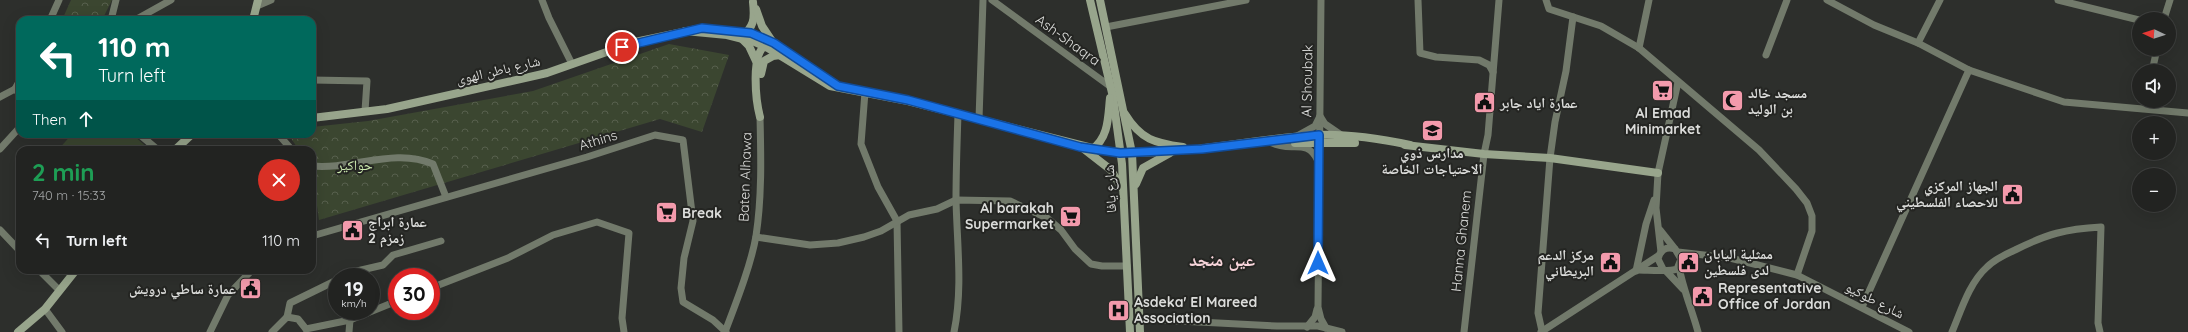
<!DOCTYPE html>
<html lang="en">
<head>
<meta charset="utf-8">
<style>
  :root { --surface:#222321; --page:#2a2b2a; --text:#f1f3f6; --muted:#a2a4a5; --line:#3f403f }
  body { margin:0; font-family:Quicksand,"Noto Naskh Arabic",sans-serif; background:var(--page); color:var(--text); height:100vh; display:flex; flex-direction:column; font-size:15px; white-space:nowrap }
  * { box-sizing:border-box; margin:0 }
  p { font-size:13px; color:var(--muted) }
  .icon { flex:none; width:22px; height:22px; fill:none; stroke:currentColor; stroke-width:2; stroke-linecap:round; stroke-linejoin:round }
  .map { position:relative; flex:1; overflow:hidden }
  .details { position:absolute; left:16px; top:146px; width:300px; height:128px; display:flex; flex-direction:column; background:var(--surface); border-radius:12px; box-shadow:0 4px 16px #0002,0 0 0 1px var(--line) }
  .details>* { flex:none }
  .banner { position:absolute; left:16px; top:16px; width:300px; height:122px; border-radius:12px; box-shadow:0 4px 16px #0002,0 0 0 1px var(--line); background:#00695c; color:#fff; overflow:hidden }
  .needle { width:26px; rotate:274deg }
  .tools { position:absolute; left:2132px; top:12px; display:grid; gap:8px }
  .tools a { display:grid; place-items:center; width:44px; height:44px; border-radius:50%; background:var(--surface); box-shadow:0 4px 16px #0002,0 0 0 1px var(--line); font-size:20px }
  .speed { position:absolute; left:328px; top:268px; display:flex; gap:8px; font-size:20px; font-weight:700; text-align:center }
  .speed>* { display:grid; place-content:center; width:52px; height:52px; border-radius:50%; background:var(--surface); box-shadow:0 4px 16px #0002,0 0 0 1px var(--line); line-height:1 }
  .speed small { font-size:10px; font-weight:400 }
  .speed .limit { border:6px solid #d22; background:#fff; color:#111 }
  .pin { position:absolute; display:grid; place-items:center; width:34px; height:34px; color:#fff; margin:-17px; border:2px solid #fff; border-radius:50%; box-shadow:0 1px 4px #0007 }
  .me { position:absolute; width:44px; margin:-22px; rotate:0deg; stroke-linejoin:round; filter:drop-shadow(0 0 3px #0008) }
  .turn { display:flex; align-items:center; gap:14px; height:84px; padding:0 16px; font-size:18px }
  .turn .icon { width:52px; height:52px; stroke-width:2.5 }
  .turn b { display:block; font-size:28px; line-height:34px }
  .then { display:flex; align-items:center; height:38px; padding:0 16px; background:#0003; gap:8px; font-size:15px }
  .round { display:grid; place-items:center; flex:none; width:42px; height:42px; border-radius:21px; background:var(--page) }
  .overview { display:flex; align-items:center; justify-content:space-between; height:68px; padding:0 16px }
  h1 { font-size:24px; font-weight:800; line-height:30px; color:#1e9e55 }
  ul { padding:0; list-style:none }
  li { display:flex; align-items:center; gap:12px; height:52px; padding:0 16px }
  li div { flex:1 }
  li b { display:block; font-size:15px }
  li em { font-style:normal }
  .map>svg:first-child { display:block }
  .forest { fill:url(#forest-crowns) }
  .garden { fill:#3b4630 }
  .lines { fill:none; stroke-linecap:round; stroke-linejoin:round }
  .street { stroke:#727a6b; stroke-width:7 }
  .secondary { stroke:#98a58c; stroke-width:8 }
  .route-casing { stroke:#114b97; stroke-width:10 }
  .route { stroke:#1a73e8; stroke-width:7 }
  .labels { text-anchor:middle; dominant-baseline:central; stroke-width:4; stroke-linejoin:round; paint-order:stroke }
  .street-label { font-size:14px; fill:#dbdcda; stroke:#242522 }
  .poi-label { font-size:14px; font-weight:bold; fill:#dbdcda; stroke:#242522; text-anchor:start }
  .park-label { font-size:14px; fill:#ceecb0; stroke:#242522 }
  .district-label { font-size:18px; font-weight:bold; fill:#f7d4da; stroke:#242522 }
</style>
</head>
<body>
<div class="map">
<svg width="2188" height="332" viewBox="0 0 2188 332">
  <defs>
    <pattern id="forest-crowns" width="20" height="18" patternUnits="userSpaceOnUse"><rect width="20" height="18" fill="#3b4630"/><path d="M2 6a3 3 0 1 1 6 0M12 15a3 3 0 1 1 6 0" fill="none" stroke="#57604d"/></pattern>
  </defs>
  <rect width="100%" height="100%" fill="#2d2f2c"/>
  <g class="forest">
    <polygon points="71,0 112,0 102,20 62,20"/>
    <polygon points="669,44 729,55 702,132 660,119 319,220 312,169 312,150 299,150 288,134 312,134 312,127 368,121 533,91"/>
  </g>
  <polygon class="garden" points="72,134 132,134 150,150 58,150"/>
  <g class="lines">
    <g class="street">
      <polyline points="542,0 549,18 572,64"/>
      <polyline points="992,0 1111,87"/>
      <polyline points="1321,0 1318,307 1321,319 1326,328"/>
      <polyline points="1418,0 1420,53 1436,57 1479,60 1489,65 1493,72"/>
      <polyline points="1546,0 1549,9 1601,26 1639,48 1759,150 1796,189 1807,203 1812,216 1812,231 1797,275"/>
      <polyline points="1827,0 1874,25 1918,43 1969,70 2064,102 2188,113"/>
      <polyline points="2058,0 2139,20"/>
      <polyline points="257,6 271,0"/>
      <polyline points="2164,19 2170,0"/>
      <polyline points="50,20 59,0"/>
      <polyline points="111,20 116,0"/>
      <polyline points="135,20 171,0"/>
      <polyline points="1106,27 1246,0"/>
      <polyline points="1918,43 1940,0"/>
      <polyline points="1639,48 1649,0"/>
      <polyline points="1766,55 1787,0"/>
      <polyline points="2153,67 2157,49"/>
      <polyline points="312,80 367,81 365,111"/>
      <polyline points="15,89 20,80"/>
      <polyline points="865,92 861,144 878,187 897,221 899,332"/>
      <polyline points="0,97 15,89 20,94"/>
      <polyline points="1320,116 1325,124 1341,135"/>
      <polyline points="979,119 983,0"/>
      <polyline points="139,134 158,150"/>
      <polyline points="278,134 292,150"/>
      <polyline points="1297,136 1315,126 1319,118"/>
      <path d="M1272 143C1291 153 1307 137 1318 161"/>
      <polyline points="0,149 20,127"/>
      <path d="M312 166C352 170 395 147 433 164L446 197"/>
      <polyline points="0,230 20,251"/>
      <polyline points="1660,230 1675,249"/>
      <polyline points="312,236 587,157 655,135 683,140 693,221 684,258 681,288 683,302 713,320 726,332"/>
      <polyline points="756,237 810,245 838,243 864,237 881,231 909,215 937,209 956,200 1010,201 1047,218 1061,230 1075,249 1091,264 1102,266 1127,266"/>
      <polyline points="1661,252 1656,208 1658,173 1678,82"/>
      <polyline points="1678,252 1730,258 1797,275 1909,332"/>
      <path d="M1679 267C1683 289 1692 310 1698 332"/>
      <polyline points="39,270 59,290"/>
      <path d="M1638 270C1648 270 1671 272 1677 269L1681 259 1675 249C1666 246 1660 250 1658 259L1663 269"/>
      <polyline points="1636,271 1646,224 1654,200"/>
      <polyline points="1666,271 1683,289"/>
      <polyline points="343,277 357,271 383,265 393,255 441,241"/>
      <polyline points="431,288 508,258 553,235 597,222 629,233 622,318 624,332"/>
      <polyline points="1862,307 1969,70"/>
      <polyline points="45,309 62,332"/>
      <polyline points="287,317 290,303 337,280"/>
      <polyline points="1140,319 1277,326 1318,326 1342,332"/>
      <polyline points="1307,327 1315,317 1317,309"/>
      <polyline points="306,329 350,320 397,301"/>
      <polyline points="1542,331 1538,313 1550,158 1555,122 1566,71 1573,17"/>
      <polyline points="210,332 228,295 252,270"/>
      <polyline points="272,332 287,317 298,319 306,329"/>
      <polyline points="349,332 350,320"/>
      <path d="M725 332C736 303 751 265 756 236 762 196 761 157 760 117"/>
      <path d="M954 332C963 289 957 244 956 200 956 172 957 143 958 114"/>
      <polyline points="1464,332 1484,154 1488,135 1499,0"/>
      <polyline points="1541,332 1658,256"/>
      <path d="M1952 332C1961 311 1969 283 1987 267 1994 260 2006 254 2015 250 2047 234 2065 229 2101 227L2098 323 2100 332"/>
    </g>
    <g class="secondary">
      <polyline points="1090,0 1113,97 1122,164 1130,332"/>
      <polyline points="1100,0 1132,153 1140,332"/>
      <path d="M753 2C755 20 754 26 741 38L749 46 756 61"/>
      <polyline points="756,9 762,26 772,41"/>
      <polyline points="253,20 258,0"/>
      <path d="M685 31 727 35 755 42 768 48 830 86 908 101 1100 150C1174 160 1246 138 1319 135 1348 134 1381 139 1410 145"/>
      <polyline points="761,74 764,61 773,56 780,55"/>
      <path d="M1125 114C1141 140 1155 143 1183 147"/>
      <path d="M760 117C756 102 750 51 767 45"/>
      <polyline points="312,118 387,109 547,73 635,42 702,28 751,33 774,43 799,61"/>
      <polyline points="1295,143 1355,143"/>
      <polyline points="1405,145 1484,154 1550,158 1658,173"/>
      <polyline points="1084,149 1111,170 1121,187"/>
      <path d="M1092 149C1109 138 1108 116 1110 98"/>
      <polyline points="175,150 192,134"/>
      <polyline points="1136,184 1143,168 1170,153"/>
      <polyline points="18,332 45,309 76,270"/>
    </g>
  </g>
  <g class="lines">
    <defs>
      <polyline id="route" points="622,47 702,28 751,33 774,43 838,86 908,100 1080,147 1120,153 1202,149 1319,135 1318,263"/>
    </defs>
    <use href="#route" class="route-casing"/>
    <use href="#route" class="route"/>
  </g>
  <defs>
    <symbol id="supermarket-square" viewBox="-11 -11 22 22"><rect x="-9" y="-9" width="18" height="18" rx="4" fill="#f39aac" stroke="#242522"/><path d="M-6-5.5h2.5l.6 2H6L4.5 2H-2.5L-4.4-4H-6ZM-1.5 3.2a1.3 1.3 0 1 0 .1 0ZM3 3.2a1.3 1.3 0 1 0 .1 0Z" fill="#111"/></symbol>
    <symbol id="mosque-square" viewBox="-11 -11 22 22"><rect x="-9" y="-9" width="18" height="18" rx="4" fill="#f39aac" stroke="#242522"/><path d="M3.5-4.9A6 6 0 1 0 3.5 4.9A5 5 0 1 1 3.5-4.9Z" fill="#111"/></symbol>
    <symbol id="civic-square" viewBox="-11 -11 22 22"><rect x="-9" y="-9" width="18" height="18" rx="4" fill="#f39aac" stroke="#242522"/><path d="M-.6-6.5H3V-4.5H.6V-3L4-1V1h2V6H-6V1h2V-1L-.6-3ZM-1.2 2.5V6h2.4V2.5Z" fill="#111"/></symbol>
    <symbol id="school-square" viewBox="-11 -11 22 22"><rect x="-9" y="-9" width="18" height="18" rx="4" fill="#f39aac" stroke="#242522"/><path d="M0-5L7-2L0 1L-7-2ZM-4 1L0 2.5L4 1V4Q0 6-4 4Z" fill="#111"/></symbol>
    <symbol id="hospital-square" viewBox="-11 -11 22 22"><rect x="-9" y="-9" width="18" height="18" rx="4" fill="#f39aac" stroke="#242522"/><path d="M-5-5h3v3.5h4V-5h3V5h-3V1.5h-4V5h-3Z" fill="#111"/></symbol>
  </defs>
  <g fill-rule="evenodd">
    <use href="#supermarket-square" x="1650" y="78" width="25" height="25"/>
    <use href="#mosque-square" x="1720" y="88" width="25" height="25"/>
    <use href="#civic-square" x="1472" y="90" width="25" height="25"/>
    <use href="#school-square" x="1420" y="118" width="25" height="25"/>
    <use href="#civic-square" x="2000" y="182" width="25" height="25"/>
    <use href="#supermarket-square" x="654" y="200" width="25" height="25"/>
    <use href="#supermarket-square" x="1058" y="204" width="25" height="25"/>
    <use href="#civic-square" x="340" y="218" width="25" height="25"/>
    <use href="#civic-square" x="1676" y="250" width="25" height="25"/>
    <use href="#civic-square" x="1598" y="250" width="25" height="25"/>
    <use href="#civic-square" x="238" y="276" width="25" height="25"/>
    <use href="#civic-square" x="1690" y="284" width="25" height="25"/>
    <use href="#hospital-square" x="1106" y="298" width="25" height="25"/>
  </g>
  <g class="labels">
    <g class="street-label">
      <text transform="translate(1068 40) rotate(36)">Ash-Shaqra</text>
      <text transform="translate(498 70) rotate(-13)">شارع باطن الهوى</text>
      <text transform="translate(1307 81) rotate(-89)">Al Shoubak</text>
      <text transform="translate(598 140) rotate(-17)">Athins</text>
      <text transform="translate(745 177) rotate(-88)">Baten Alhawa</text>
      <text transform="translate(1110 189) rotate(-93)">شارع يافا</text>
      <text transform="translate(1461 241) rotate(-84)">Hanna Ghanem</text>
      <text transform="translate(1875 300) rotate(27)">شارع طوكيو</text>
    </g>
    <g class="poi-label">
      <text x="1748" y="93">مسجد خالد<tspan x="1748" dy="16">بن الوليد</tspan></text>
      <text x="1500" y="103">عمارة اياد جابر</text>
      <text x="1663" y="113" text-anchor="middle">Al Emad<tspan x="1663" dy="16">Minimarket</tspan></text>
      <text x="1432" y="153" text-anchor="middle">مدارس ذوي<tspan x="1432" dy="16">الاحتياجات الخاصة</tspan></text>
      <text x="1998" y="186" text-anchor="end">الجهاز المركزي<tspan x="1998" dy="16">للاحصاء الفلسطيني</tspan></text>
      <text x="1054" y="208" text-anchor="end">Al barakah<tspan x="1054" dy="16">Supermarket</tspan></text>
      <text x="682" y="213">Break</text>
      <text x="368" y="222">عمارة ابراج<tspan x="368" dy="16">زمزم 2</tspan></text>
      <text x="1704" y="254">ممثلية اليابان<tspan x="1704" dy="16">لدى فلسطين</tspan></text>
      <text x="1594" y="255" text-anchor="end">مركز الدعم<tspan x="1594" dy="16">البريطاني</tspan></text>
      <text x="1718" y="288">Representative<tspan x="1718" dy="16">Office of Jordan</tspan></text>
      <text x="236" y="289" text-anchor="end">عمارة ساطي درويش</text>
      <text x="1134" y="302">Asdeka' El Mareed<tspan x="1134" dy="16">Association</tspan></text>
    </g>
    <g class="park-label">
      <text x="355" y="165">حواكير</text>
    </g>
    <g class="district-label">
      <text x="1222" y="259">عين منجد</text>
    </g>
  </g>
</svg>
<div class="tools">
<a><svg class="needle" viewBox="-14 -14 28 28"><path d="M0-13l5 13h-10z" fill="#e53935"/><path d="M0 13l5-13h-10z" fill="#a2a4a5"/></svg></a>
<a><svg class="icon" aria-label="sound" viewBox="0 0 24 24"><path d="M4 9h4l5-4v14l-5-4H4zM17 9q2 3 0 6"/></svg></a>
<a>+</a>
<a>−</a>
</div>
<div class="speed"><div>19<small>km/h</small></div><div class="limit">30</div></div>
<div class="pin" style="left:622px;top:47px;background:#d93025"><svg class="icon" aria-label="arrive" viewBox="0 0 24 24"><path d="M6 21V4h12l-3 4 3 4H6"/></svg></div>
<svg class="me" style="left:1318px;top:263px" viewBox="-20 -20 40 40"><path d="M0-17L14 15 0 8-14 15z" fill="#1a73e8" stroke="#fff" stroke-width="4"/></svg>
<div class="banner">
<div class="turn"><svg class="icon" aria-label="left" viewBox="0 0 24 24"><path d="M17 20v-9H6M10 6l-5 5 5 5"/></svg><div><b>110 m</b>Turn left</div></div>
<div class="then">Then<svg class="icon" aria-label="ahead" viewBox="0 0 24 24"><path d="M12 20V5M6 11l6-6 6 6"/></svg></div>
</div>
<section class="details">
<div class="overview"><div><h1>2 min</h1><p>740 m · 15:33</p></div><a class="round" style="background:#d93025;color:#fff"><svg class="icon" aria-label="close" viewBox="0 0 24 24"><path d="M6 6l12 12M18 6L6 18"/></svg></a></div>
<ul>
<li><svg class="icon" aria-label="left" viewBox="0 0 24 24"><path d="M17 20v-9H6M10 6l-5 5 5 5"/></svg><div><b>Turn left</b></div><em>110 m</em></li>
</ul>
</section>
</div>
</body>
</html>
